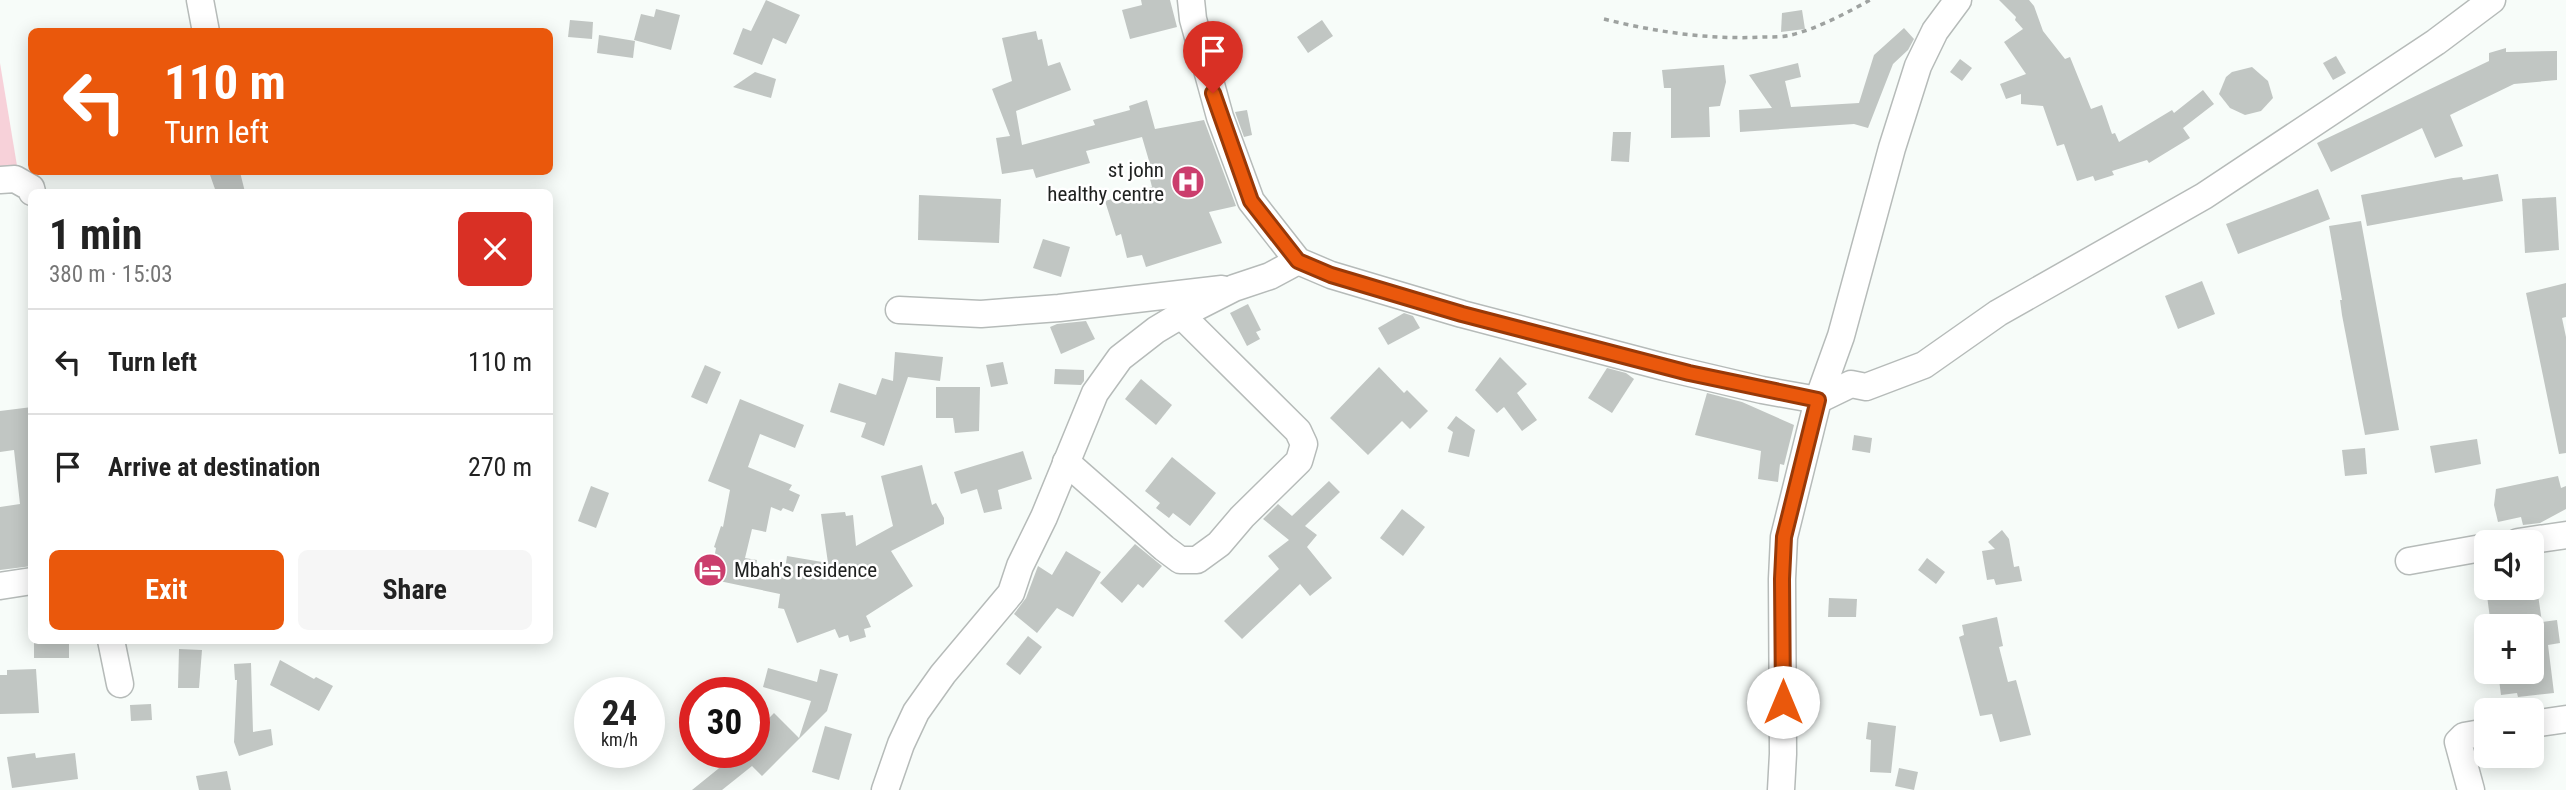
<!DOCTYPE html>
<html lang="en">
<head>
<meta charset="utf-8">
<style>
  :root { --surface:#fff; --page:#f6f6f6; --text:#222; --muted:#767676; --line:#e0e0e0; --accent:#ea580c }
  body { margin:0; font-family:"Roboto Condensed",sans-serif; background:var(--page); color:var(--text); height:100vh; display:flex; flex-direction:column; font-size:26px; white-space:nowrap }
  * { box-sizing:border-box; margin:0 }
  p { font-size:23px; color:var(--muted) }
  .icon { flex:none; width:38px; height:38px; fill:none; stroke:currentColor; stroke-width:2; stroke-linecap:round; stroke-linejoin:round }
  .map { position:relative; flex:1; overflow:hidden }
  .sheet { position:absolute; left:28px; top:189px; width:525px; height:455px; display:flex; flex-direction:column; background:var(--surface); border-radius:10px; box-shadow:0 4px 18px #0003 }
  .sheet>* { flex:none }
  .top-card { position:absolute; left:28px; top:28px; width:525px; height:147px; border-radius:10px; box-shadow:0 4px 18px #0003; background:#ea580c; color:#fff; overflow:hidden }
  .controls { position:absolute; left:2474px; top:530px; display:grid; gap:14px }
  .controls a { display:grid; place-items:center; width:70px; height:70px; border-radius:10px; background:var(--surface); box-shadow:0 4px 18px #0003; font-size:35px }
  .speed { position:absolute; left:574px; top:677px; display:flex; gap:14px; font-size:35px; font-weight:700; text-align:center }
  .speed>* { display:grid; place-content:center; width:91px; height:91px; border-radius:50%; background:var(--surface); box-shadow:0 4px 18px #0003; line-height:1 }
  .speed small { font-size:18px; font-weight:400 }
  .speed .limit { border:10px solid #d22; background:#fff; color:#111 }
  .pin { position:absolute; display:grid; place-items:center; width:60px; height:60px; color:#fff; margin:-72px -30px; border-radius:50% 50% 50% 0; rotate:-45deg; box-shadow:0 0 7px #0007 }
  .pin .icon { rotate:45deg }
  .me { position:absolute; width:77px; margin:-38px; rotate:0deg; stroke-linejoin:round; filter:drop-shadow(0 0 5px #0008) }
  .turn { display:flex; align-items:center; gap:24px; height:147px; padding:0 21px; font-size:32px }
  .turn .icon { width:91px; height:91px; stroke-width:2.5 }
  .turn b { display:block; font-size:49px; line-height:60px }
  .round { display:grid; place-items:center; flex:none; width:74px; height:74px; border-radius:10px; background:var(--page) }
  .head { display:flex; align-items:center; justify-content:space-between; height:119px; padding:0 21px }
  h1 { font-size:42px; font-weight:700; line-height:52px }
  .action { display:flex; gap:14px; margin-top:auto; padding:14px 21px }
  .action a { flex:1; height:80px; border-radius:10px; background:var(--accent); color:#fff; font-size:28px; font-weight:700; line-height:80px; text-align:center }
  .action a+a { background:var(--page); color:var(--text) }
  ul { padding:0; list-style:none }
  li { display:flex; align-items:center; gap:21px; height:105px; padding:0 21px; border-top:2px solid var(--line) }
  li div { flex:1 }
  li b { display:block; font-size:26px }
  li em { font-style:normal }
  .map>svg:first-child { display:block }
  .green { fill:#f7d1d9 }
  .building { fill:#c1c6c3 }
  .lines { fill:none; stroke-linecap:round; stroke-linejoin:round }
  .minor-casing { stroke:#b6bbb9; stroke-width:29 }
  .path { stroke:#9ea2a0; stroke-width:3.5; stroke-dasharray:5 5; stroke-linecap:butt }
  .minor { stroke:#fff; stroke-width:26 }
  .route-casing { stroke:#983908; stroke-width:18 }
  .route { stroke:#ea580c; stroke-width:12 }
  .labels { text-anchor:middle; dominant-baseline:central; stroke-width:5; stroke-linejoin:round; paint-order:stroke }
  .poi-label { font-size:21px; fill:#1f2120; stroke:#fff; text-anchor:end }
</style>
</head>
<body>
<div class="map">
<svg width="2566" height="790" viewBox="0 0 2566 790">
  <rect width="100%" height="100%" fill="#f7fcf9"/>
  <polygon class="green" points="0,63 21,190 0,189"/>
  <g class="building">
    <polygon points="766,0 800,15 786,44 773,38 762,65 733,54 743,28 751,31"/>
    <polygon points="1141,0 1170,0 1177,27 1130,39 1122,10 1142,5"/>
    <polygon points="1999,0 2029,0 2034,6 2043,31 2065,59 2070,57 2091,109 2102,105 2112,134 2115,133 2119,142 2172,110 2174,113 2203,90 2214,104 2183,128 2190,138 2149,163 2147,160 2112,171 2114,175 2095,181 2093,176 2077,181 2064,144 2057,146 2043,106 2021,104 2021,94 2006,99 2000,84 2026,74 2004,42 2023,29 2015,20 2016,17"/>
    <polygon points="656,9 680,15 671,50 634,40 641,14 654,17"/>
    <polygon points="1802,10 1805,29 1781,32 1782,13"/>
    <polygon points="570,20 593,22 592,39 568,37"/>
    <polygon points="1322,20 1333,36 1308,53 1297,37"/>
    <polygon points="1904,28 1914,39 1908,50 1893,64 1868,128 1854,124 1740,132 1739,110 1772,108 1749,75 1798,63 1801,77 1785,81 1791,107 1859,103 1874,55"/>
    <polygon points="1036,31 1038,40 1042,39 1048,66 1060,62 1071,90 1016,111 1022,145 1095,125 1093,120 1130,110 1129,106 1147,100 1155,129 1204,120 1236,206 1209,212 1222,243 1146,267 1142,255 1127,258 1121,234 1116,236 1105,201 1152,187 1150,179 1154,178 1142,137 1086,151 1090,163 1036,178 1033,169 1002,174 996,138 1010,136 992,89 1012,81 1002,38"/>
    <polygon points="599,35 635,41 633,58 597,53"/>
    <polygon points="2506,48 2506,52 2557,51 2557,80 2514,84 2450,115 2463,146 2435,158 2422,128 2331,172 2317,143 2489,61 2489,53"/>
    <polygon points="2336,56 2346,73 2333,80 2323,63"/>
    <polygon points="1960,59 1972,68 1962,81 1950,72"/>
    <polygon points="1724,65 1726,82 1720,106 1709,107 1710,137 1671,138 1671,88 1664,88 1662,70"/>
    <polygon points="2252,67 2268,81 2273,98 2261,111 2245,115 2230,108 2219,94 2226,77 2232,72"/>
    <polygon points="755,72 776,79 771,98 733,87"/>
    <polygon points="1247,110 1252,135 1244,137 1235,112"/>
    <polygon points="1613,132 1631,132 1629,162 1611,161"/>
    <polygon points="209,172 240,172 245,192 216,192"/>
    <polygon points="2498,174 2503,201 2367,226 2361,195 2453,178 2462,177 2463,180"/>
    <polygon points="2318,189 2330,219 2238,254 2226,224"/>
    <polygon points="919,195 1001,199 999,243 918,240"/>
    <polygon points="2556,197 2559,250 2525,253 2522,199"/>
    <polygon points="2361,221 2399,430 2365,435 2342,315 2340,300 2342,300 2329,226"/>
    <polygon points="1043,239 1070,247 1061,277 1033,268"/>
    <polygon points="2202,281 2215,314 2178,329 2165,296"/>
    <polygon points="2566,283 2566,317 2562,318 2566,337 2566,453 2559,454 2526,293"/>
    <polygon points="1248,304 1261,330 1256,332 1260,339 1247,346 1230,313"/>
    <polygon points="1404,313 1413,316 1420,328 1388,345 1378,328"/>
    <polygon points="1086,321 1095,339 1061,354 1050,327 1057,324"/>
    <polygon points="895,352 943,357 940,381 908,377 884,446 861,437 866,423 830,412 839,383 876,395 882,378 893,381"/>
    <polygon points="1500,357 1527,384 1517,393 1537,420 1522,431 1504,407 1497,413 1475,390"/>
    <polygon points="1003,362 1008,384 991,387 986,365"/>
    <polygon points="705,365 721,372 707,404 691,397"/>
    <polygon points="1379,367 1404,393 1407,390 1428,411 1410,429 1402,421 1368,455 1330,418"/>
    <polygon points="1607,368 1626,373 1634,379 1612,413 1588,398"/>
    <polygon points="1055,369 1084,370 1084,381 1081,385 1054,384"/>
    <polygon points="1141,379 1172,405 1156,425 1125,399"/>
    <polygon points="936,387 980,387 979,431 955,433 953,418 936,418"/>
    <polygon points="1707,393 1742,402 1794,425 1784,465 1780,464 1778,482 1758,479 1761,451 1695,435"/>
    <polygon points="740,399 804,425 795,448 760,434 748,467 792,485 789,490 800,495 793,512 783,508 781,511 771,507 766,532 752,529 745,558 757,560 755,571 784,577 787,556 828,563 821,514 845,512 846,516 853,515 856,546 893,526 881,476 922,465 932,505 936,503 944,518 944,524 891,551 913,586 866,616 871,627 864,629 866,637 850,642 848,635 839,638 835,629 797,643 784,609 778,608 780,594 710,579 716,548 714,547 721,526 723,527 730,490 708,481"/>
    <polygon points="32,407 32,566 0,570 0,507 20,504 14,450 0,452 0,411"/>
    <polygon points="1456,416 1475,430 1469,457 1448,452 1453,432 1447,428"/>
    <polygon points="1854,435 1872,438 1870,453 1852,450"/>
    <polygon points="2477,439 2481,464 2435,473 2430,446"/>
    <polygon points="2365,448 2367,474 2345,476 2342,450"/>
    <polygon points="1023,451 1032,479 998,490 1002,509 984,513 977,489 961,494 954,472"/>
    <polygon points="1172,457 1216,493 1190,526 1173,513 1169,518 1156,508 1160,503 1145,491"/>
    <polygon points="2558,476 2561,488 2566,486 2566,509 2540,523 2523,525 2521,517 2498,522 2494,505 2496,489"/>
    <polygon points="1329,481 1340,492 1305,526 1317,535 1307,547 1332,578 1310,596 1300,584 1242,639 1224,621 1279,569 1268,556 1289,540 1263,519 1278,504 1292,516"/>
    <polygon points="591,486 609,493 596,528 578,521"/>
    <polygon points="1402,509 1425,527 1403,556 1380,538"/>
    <polygon points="2002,530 2009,539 2014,567 2019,566 2022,581 1996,585 1994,579 1987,580 1982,551 1995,549 1988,542"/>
    <polygon points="1135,544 1162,566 1143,588 1138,584 1122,603 1100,583"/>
    <polygon points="1066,551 1101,572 1073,617 1057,608 1037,633 1014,614 1026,598 1038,566 1052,575"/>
    <polygon points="1927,558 1945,572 1936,584 1918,570"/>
    <polygon points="2486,588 2537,588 2542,622 2557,620 2560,643 2548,645 2554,693 2518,697 2517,693 2501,695 2498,672 2532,672 2532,626 2491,626"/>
    <polygon points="1829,598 1857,599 1856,617 1828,617"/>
    <polygon points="1997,617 2003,646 1999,647 2008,682 2016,680 2031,735 2000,742 1992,714 1980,716 1959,637 1964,635 1962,625"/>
    <polygon points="1028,636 1042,647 1020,675 1006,664"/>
    <rect x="34" y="640" width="35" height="18"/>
    <polygon points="179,649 202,650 199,688 178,688"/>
    <polygon points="280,660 314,679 316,677 333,686 319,711 270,685"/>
    <polygon points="251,663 253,732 271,729 273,745 239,756 234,742 237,680 235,680 234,664"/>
    <polygon points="768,668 817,682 820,669 838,674 827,711 762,776 752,766 722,790 692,790 739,752 754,752 754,733 774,713 799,738 811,701 763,687"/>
    <polygon points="36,669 39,713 0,714 0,675 7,675 7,670"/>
    <polygon points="151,704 152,720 131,721 130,705"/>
    <polygon points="1868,722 1896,726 1891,773 1870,772 1871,740 1866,739"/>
    <polygon points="825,726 852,734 839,780 812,772"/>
    <polygon points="35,753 36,758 75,753 78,779 12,788 7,757"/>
    <polygon points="1899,768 1918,772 1914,790 1895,786"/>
    <polygon points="227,771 231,790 199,790 196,776"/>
  </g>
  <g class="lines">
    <defs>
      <g id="minor">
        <polyline points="200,0 206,32"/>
        <polyline points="1191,0 1193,19 1220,117 1251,201 1298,261 1331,275 1462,314 1664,367 1762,390 1818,400 1851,384 1866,387 1924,365 1998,313 2204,196 2436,42 2492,0"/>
        <polyline points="0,180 15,179 31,188 32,192"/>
        <polyline points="899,310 981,314 1059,308 1222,289"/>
        <polyline points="1066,462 1164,548 1180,560 1197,560 1219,544 1242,517 1299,461 1304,444 1298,431 1181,315"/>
        <polyline points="2518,542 2566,535"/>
        <polyline points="2409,561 2487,547"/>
        <polyline points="0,586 32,581"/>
        <polyline points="111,640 120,684"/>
        <polyline points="2532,724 2566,719"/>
        <polyline points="885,790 901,744 916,712 943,674 1011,593 1020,566 1044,517 1095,393 1120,358 1156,330 1181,315 1234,288 1270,276 1298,261"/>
        <polyline points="1781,790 1783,754 1782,579 1784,537 1818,400 1841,336 1892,148 1918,66 1935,31 1958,0"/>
        <polyline points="2471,790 2458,742 2464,736 2487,732"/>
      </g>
    </defs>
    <use href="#minor" class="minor-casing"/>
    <path class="path" d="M1604 19C1656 32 1710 40 1764 37 1773 37 1783 37 1791 35 1816 29 1847 13 1870 0"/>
    <use href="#minor" class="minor"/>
  </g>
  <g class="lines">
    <defs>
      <polyline id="route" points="1213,93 1251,201 1298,261 1331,275 1462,314 1689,373 1818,400 1784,537 1782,579 1783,702"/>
    </defs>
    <use href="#route" class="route-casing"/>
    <use href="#route" class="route"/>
  </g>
  <defs>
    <symbol id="hospital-disc" viewBox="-11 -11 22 22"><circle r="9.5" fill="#cb3e6d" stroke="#fff"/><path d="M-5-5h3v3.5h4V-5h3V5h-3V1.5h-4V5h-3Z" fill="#fff"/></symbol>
    <symbol id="hotel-disc" viewBox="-11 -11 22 22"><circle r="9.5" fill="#cb3e6d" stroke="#fff"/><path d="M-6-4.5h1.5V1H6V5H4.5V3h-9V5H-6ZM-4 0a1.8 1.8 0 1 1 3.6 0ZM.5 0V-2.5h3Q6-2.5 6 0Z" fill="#fff"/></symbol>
  </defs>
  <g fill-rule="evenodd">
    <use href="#hospital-disc" x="1169" y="163" width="38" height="38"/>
    <use href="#hotel-disc" x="691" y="551" width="38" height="38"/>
  </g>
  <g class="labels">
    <g class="poi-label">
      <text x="1164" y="170">st john<tspan x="1164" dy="24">healthy centre</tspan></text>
      <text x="734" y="570" text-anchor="start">Mbah's residence</text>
    </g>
  </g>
</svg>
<div class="controls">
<a><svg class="icon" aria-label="sound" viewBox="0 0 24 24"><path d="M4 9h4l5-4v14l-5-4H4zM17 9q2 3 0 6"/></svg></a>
<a>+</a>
<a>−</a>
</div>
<div class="speed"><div>24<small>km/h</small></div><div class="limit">30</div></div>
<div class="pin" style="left:1213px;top:93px;background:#d93025"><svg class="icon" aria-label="arrive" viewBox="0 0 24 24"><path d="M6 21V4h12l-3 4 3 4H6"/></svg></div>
<svg class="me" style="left:1783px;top:702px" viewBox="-20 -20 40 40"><circle r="19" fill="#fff"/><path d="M0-13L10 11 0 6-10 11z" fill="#ea580c"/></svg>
<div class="top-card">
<div class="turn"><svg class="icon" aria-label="left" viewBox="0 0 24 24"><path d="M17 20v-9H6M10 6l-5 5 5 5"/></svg><div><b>110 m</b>Turn left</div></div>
</div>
<section class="sheet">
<div class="head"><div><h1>1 min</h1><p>380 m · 15:03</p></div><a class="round" style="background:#d93025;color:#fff"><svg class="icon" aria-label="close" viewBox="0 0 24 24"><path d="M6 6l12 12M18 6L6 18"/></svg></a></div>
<ul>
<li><svg class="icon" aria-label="left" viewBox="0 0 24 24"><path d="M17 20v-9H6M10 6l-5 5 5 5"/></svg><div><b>Turn left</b></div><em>110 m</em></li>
<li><svg class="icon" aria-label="arrive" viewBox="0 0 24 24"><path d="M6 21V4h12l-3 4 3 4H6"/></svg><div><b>Arrive at destination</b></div><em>270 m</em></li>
</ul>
<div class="action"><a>Exit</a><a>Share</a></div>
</section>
</div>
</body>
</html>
